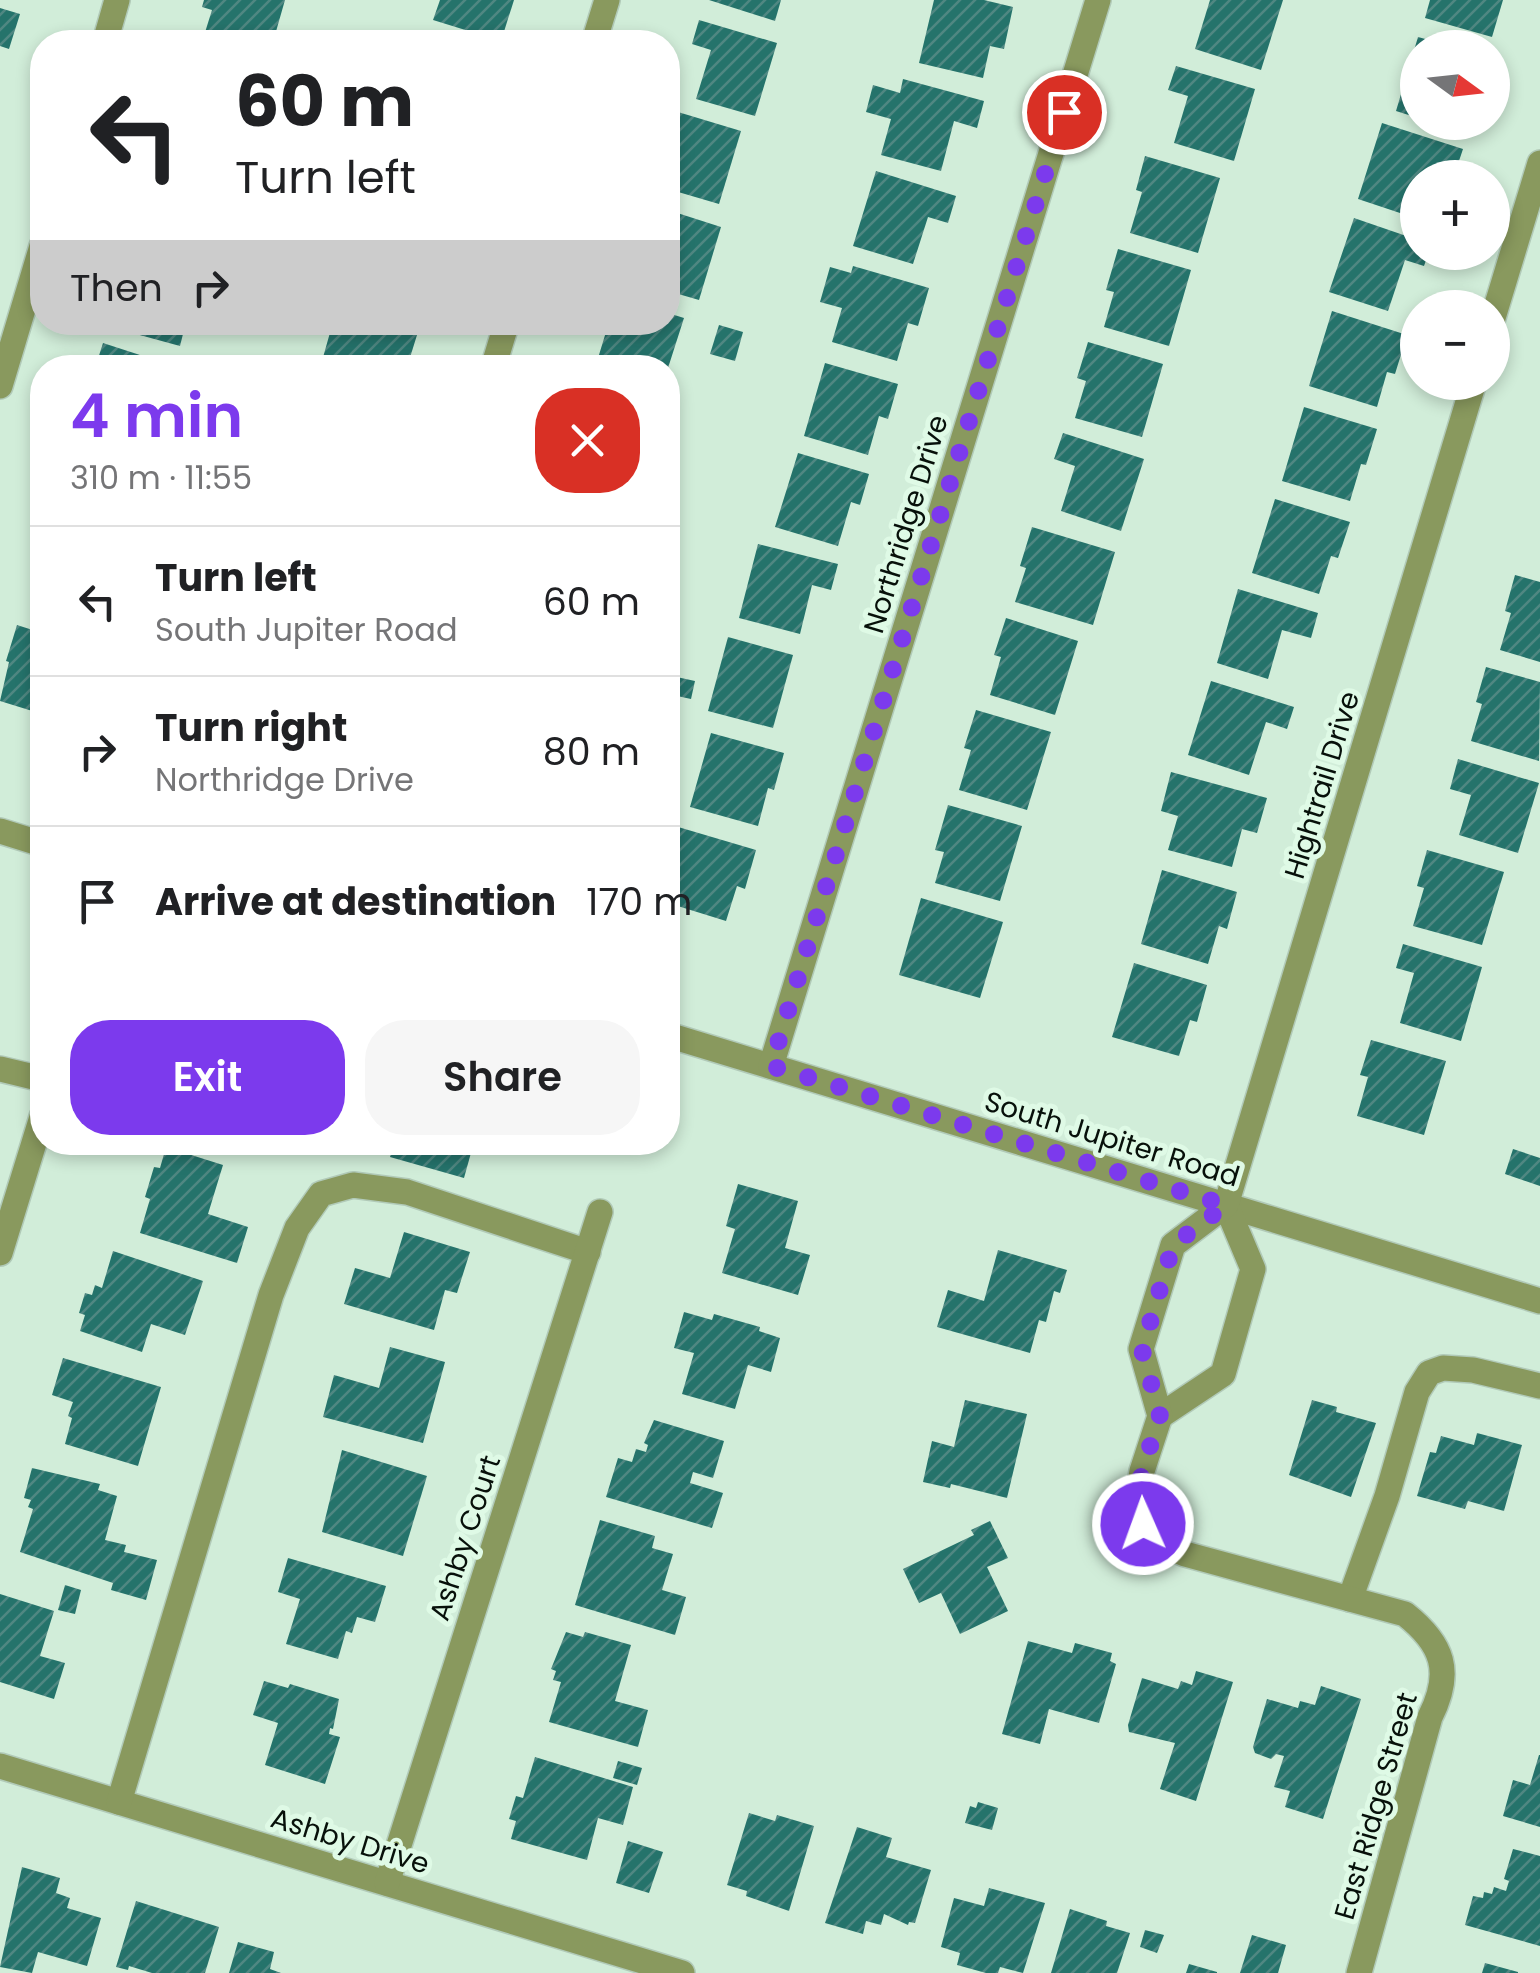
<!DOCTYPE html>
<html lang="en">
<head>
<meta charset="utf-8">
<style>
  :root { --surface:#fff; --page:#f6f6f6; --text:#202124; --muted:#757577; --line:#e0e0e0; --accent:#7c3aed }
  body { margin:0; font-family:Poppins,sans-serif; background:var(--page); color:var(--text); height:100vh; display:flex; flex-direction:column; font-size:38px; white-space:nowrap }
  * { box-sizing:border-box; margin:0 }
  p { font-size:32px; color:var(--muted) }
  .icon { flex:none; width:55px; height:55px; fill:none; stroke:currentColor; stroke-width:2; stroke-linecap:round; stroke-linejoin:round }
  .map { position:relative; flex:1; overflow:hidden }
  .drawer { position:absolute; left:30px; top:355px; width:650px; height:800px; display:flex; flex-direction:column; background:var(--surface); border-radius:40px; box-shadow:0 5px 15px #0003 }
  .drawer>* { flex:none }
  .banner { position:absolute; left:30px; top:30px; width:650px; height:305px; border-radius:40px; box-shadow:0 5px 15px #0003; background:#fff; color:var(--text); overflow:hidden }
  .needle { width:65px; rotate:105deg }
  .controls { position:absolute; left:1400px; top:30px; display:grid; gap:20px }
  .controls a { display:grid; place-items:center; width:110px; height:110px; border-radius:50%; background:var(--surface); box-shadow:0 5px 15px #0003; font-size:50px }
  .pin { position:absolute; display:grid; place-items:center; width:85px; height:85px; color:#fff; margin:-42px; border:5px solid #fff; border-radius:50%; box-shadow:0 2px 10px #0007 }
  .me { position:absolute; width:110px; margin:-55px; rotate:358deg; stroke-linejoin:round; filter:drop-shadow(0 0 8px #0008) }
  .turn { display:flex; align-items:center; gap:35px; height:210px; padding:0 40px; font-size:45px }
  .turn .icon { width:130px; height:130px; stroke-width:2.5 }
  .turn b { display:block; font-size:70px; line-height:85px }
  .then { display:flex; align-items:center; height:95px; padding:0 40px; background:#0003; gap:20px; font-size:38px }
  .round { display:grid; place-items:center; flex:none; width:105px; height:105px; border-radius:40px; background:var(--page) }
  .overview { display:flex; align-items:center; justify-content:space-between; height:170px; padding:0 40px }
  h1 { font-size:60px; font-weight:600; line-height:75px; color:var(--accent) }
  .action { display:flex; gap:20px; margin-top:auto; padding:20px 40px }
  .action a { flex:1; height:115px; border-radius:40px; background:var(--accent); color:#fff; font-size:40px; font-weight:600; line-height:115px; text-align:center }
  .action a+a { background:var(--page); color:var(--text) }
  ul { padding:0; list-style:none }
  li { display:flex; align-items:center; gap:30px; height:150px; padding:0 40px; border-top:2px solid var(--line) }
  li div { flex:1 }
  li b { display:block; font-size:38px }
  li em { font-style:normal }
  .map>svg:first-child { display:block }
  .building { fill:url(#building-hatch) }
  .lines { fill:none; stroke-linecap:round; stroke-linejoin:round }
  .minor-casing { stroke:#b1cab8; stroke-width:28 }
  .minor { stroke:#89995e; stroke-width:25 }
  .route { stroke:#7c3aed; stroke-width:18; stroke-dasharray:0 32.4 }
  .labels { text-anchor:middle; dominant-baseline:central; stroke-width:10; stroke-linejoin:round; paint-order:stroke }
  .street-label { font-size:28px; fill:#07100a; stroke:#dffae6 }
</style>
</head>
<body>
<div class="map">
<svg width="1540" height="1973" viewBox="0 0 1540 1973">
  <defs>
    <pattern id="building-hatch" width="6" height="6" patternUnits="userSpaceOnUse" patternTransform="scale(2.5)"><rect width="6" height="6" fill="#25736b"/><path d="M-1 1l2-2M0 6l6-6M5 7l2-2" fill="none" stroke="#508782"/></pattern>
  </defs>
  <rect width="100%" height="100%" fill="#d1edd9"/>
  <g class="building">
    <polygon points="204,0 285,0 273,42 202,42 212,10 202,7"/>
    <polygon points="440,0 514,0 501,41 433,20"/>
    <polygon points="709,0 781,0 775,21"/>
    <polygon points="934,0 984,0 1013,7 1004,49 990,46 983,78 919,63"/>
    <polygon points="1210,0 1283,0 1261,70 1195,49"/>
    <polygon points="1430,0 1503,0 1492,37 1425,18"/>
    <polygon points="0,8 20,14 9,49 0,46"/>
    <polygon points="699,20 777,43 755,116 696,99 711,50 692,44"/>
    <polygon points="1418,37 1451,46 1418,48 1418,118 1396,111"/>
    <polygon points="1176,66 1255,89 1234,161 1174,143 1188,96 1168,90"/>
    <polygon points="903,79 984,101 977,128 954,121 941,171 881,155 891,119 866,112 873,85 900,93"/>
    <polygon points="668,109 741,131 719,204 668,189"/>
    <polygon points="1438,122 1472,122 1469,133"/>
    <polygon points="1382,123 1463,149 1454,176 1434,170 1432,178 1418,178 1418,219 1358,199"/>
    <polygon points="1145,156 1220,178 1198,253 1130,233 1142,192 1136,190"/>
    <polygon points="876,171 956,196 948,223 928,217 913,264 853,246"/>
    <polygon points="668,210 721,227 699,300 668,291"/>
    <polygon points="1354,218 1418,240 1418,252 1429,252 1424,266 1405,260 1388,311 1329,292"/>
    <polygon points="1118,249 1191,270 1169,346 1104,327 1114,292 1106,290"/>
    <polygon points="853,266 929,288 918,326 908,323 897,361 832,342 842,308 820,302 830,267 851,273"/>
    <polygon points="1332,311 1407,335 1395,374 1387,372 1377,407 1309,386"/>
    <polygon points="668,313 684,318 668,368 595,368 609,322 668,322"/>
    <polygon points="116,322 186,322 180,346 114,328"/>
    <polygon points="333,322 373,322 417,335 408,364 387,358 384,368 320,368"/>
    <polygon points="719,325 743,332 735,361 710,354"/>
    <polygon points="1088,342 1163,364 1142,437 1075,418 1086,381 1077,378"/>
    <polygon points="103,343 177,367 177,368 95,368"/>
    <polygon points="825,363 898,384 888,419 879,416 868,455 804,436"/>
    <polygon points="1304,407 1377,429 1366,465 1361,464 1350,501 1282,481"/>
    <polygon points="1063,433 1144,459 1121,531 1061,511 1075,466 1054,459"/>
    <polygon points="798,453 869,474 860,505 851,502 838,546 775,527"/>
    <polygon points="1275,499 1350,522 1338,558 1331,556 1319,594 1252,573"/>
    <polygon points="1032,527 1115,552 1093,625 1015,602 1026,568 1020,566"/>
    <polygon points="758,544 838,564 831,590 812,585 800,634 739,618"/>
    <polygon points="1515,575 1540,582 1540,662 1500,650 1511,613 1505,611"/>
    <polygon points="1238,589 1318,613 1311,638 1282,630 1268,679 1217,663"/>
    <polygon points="1006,618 1078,641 1055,715 990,695 1001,657 994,655"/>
    <polygon points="17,625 42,633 42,714 0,701 9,662 6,661"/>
    <polygon points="728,637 793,655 773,728 708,711"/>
    <polygon points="1486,667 1540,682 1539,761 1471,741 1482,704 1476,702"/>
    <polygon points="672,676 695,681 691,699 668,694"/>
    <polygon points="1211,681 1294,707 1287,729 1266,722 1249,775 1188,755"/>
    <polygon points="976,710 1051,732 1027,810 959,790 971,750 964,748"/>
    <polygon points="711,733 784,753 774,790 768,788 758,826 690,807"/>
    <polygon points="1458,759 1539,783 1518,853 1459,835 1471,795 1450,789"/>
    <polygon points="1171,772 1267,798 1257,833 1242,829 1232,867 1168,850 1178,816 1161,811"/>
    <polygon points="948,805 1022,826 1000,901 935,883 944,852 935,850"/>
    <polygon points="668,824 756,850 745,889 737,886 726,921 668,903"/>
    <polygon points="1427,850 1504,872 1482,945 1413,926 1424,888 1417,886"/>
    <polygon points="1162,870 1237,892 1227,929 1219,926 1208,964 1141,944"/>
    <polygon points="921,898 1003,922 980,998 899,975"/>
    <polygon points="1403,944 1482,967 1461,1041 1400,1023 1414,973 1396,968"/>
    <polygon points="1134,963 1207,985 1197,1022 1190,1020 1179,1056 1112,1037"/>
    <polygon points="1371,1040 1446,1061 1424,1135 1357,1116 1368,1077 1360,1075"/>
    <polygon points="248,1142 286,1142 282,1154"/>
    <polygon points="394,1142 474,1142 464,1178 390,1157"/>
    <polygon points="166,1147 223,1165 208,1214 248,1227 237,1263 140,1233 150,1199 145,1197 154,1167 160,1168"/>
    <polygon points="1513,1149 1540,1158 1540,1186 1505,1174"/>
    <polygon points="738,1184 798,1201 785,1248 810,1255 798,1295 722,1273 735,1229 726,1226"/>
    <polygon points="404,1232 470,1252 457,1293 445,1290 434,1330 344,1304 355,1268 390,1278"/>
    <polygon points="998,1250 1067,1270 1060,1293 1054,1291 1046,1322 1039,1320 1030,1353 937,1327 948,1290 984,1301"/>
    <polygon points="113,1251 203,1281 185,1335 151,1324 142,1352 80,1331 85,1315 79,1313 85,1293 92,1295 95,1285 102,1288"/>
    <polygon points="684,1312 712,1320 714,1314 760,1327 759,1331 780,1338 771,1372 748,1365 735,1409 682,1394 694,1353 674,1348"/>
    <polygon points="390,1347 445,1362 423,1443 323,1417 334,1375 379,1388"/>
    <polygon points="63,1358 161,1387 138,1466 65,1444 72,1418 68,1416 73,1402 52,1395"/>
    <polygon points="965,1400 1027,1414 1007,1498 951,1484 950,1488 923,1482 932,1441 954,1447"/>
    <polygon points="1312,1400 1337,1407 1336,1412 1376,1423 1351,1497 1289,1475"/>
    <polygon points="654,1420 724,1441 713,1478 693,1472 690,1483 723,1493 712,1528 606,1497 618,1458 632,1462 636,1449 646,1452 648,1445 644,1443"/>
    <polygon points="1477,1433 1522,1445 1504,1511 1468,1501 1465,1509 1417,1496 1430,1452 1436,1453 1441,1436 1474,1445"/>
    <polygon points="342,1450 427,1476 403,1556 322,1532"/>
    <polygon points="32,1468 100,1484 98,1490 117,1496 105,1540 126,1545 124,1552 157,1560 146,1600 111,1590 113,1583 20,1552 33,1509 28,1507 31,1500 24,1498"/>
    <polygon points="600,1520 655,1536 652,1548 673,1554 662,1590 686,1597 675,1635 575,1605"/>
    <polygon points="990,1521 1008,1558 987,1567 1008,1611 960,1634 941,1593 919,1603 903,1569 974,1535 971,1530"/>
    <polygon points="288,1558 386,1586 375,1622 357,1617 352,1633 346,1631 338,1659 286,1644 300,1599 278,1592"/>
    <polygon points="65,1585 81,1590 75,1614 58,1610"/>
    <polygon points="0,1594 54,1611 40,1656 65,1663 54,1699 0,1682"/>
    <polygon points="566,1632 583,1637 585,1632 631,1645 615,1701 648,1710 638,1747 549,1722 561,1682 553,1680 556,1671 551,1669"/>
    <polygon points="1028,1641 1072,1653 1075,1643 1112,1653 1110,1661 1116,1664 1099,1723 1049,1709 1040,1744 1002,1734"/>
    <polygon points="1196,1671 1233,1682 1196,1801 1160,1789 1175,1743 1129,1732 1128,1725 1142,1678 1178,1689 1181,1681 1192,1685"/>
    <polygon points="264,1681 288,1688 290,1684 339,1699 333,1729 330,1728 329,1734 340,1737 325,1784 265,1765 278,1723 253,1715"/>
    <polygon points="1321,1686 1361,1699 1323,1819 1285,1807 1290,1791 1274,1787 1284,1756 1276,1754 1271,1759 1255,1753 1253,1747 1267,1699 1298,1708 1300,1701 1315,1705"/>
    <polygon points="1539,1755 1540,1755 1540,1827 1503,1816 1513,1780 1530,1785"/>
    <polygon points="535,1757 633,1787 623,1825 598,1818 587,1860 511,1839 516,1821 509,1819 516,1796 523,1798"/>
    <polygon points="618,1761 642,1768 637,1785 613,1778"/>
    <polygon points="978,1802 998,1808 992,1830 965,1823 970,1806 976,1808"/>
    <polygon points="749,1813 775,1821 777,1815 814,1826 789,1911 746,1896 747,1891 727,1885"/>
    <polygon points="857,1827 892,1838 886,1857 931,1870 915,1923 909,1922 908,1925 884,1914 881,1925 866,1921 863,1934 825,1923"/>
    <polygon points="628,1841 663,1852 649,1893 616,1883"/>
    <polygon points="1513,1849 1540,1856 1540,1946 1465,1925 1473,1896 1483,1898 1484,1892 1492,1894 1494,1887 1506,1891 1509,1881 1504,1879"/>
    <polygon points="22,1867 60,1878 56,1893 70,1898 67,1908 101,1918 87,1966 38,1952 32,1973 0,1967"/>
    <polygon points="989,1888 1045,1903 1023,1973 1000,1967 998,1973 986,1973 957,1965 960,1953 941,1947 954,1898 984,1906"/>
    <polygon points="136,1901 219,1927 205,1973 152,1973 129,1966 128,1970 116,1967"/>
    <polygon points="1070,1909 1107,1921 1106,1926 1130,1933 1117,1973 1051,1973"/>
    <polygon points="1145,1930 1164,1935 1157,1953 1140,1947"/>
    <polygon points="1252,1935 1286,1945 1278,1973 1240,1973"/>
    <polygon points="238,1942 274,1952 270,1969 281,1973 229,1973"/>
    <polygon points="1485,1963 1518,1972 1518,1973 1482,1973"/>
    <polygon points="1189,1964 1217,1972 1217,1973 1186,1973"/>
  </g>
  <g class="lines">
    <defs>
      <g id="minor">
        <polyline points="105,42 117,0"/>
        <polyline points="594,42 607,0"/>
        <polyline points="1492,321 1540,163"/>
        <polyline points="493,368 507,322"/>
        <polyline points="0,386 42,246"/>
        <polyline points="0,831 42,844"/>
        <polyline points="668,1035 1540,1301"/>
        <polyline points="771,1066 1098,0"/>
        <polyline points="0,1069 42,1079"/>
        <polyline points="0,1253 42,1117"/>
        <polyline points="1160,1416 1223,1374 1253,1269 1226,1205"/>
        <polyline points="1350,1599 1387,1496 1417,1392 1429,1373 1443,1368 1473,1370 1540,1386"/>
        <polyline points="0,1766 682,1973"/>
        <polyline points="119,1802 271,1295 297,1228 321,1194 353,1185 407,1192 588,1252"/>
        <polyline points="387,1883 600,1212"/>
        <path d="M1359 1973 1430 1717C1453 1672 1443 1644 1405 1614L1185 1554 1161 1544 1143 1524 1137 1501 1142 1471 1160 1416 1141 1349 1173 1245 1226 1205 1474 382"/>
      </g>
    </defs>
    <use href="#minor" class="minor-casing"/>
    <use href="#minor" class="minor"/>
  </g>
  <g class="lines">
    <polyline class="route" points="1064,112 771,1066 1226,1205 1173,1245 1142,1350 1160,1416 1142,1471 1137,1501 1143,1524"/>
  </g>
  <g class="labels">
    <g class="street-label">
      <text transform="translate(906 524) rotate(-73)">Northridge Drive</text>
      <text transform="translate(1322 785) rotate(-73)">Hightrail Drive</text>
      <text transform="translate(1112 1139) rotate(17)">South Jupiter Road</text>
      <text transform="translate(465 1538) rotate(-72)">Ashby Court</text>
      <text transform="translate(1376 1806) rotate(-74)">East Ridge Street</text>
      <text transform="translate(350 1841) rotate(17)">Ashby Drive</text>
    </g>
  </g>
</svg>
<div class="controls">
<a><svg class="needle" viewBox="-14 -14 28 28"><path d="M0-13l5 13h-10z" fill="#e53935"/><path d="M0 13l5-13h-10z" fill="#757577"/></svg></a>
<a>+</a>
<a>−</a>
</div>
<div class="pin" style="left:1064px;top:112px;background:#d93025"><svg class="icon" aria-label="arrive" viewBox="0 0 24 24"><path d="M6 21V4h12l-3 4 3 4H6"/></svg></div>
<svg class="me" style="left:1143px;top:1524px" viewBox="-20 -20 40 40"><circle r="17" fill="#7c3aed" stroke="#fff" stroke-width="3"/><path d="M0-11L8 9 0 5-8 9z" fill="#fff"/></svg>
<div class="banner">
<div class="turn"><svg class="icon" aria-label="left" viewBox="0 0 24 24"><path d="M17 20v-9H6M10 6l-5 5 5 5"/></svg><div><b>60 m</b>Turn left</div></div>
<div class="then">Then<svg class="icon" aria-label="right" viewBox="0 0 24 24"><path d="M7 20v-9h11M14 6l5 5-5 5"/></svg></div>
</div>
<section class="drawer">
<div class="overview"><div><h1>4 min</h1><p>310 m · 11:55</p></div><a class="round" style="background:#d93025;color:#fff"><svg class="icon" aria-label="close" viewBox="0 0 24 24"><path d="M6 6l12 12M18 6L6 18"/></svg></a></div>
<ul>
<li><svg class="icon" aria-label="left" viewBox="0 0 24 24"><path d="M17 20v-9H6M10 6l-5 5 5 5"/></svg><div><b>Turn left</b><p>South Jupiter Road</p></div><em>60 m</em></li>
<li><svg class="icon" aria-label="right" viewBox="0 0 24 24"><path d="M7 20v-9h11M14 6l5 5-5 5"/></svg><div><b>Turn right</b><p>Northridge Drive</p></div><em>80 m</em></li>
<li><svg class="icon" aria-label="arrive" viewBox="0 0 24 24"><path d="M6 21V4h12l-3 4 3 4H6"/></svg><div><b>Arrive at destination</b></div><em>170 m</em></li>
</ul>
<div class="action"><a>Exit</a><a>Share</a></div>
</section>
</div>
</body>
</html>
